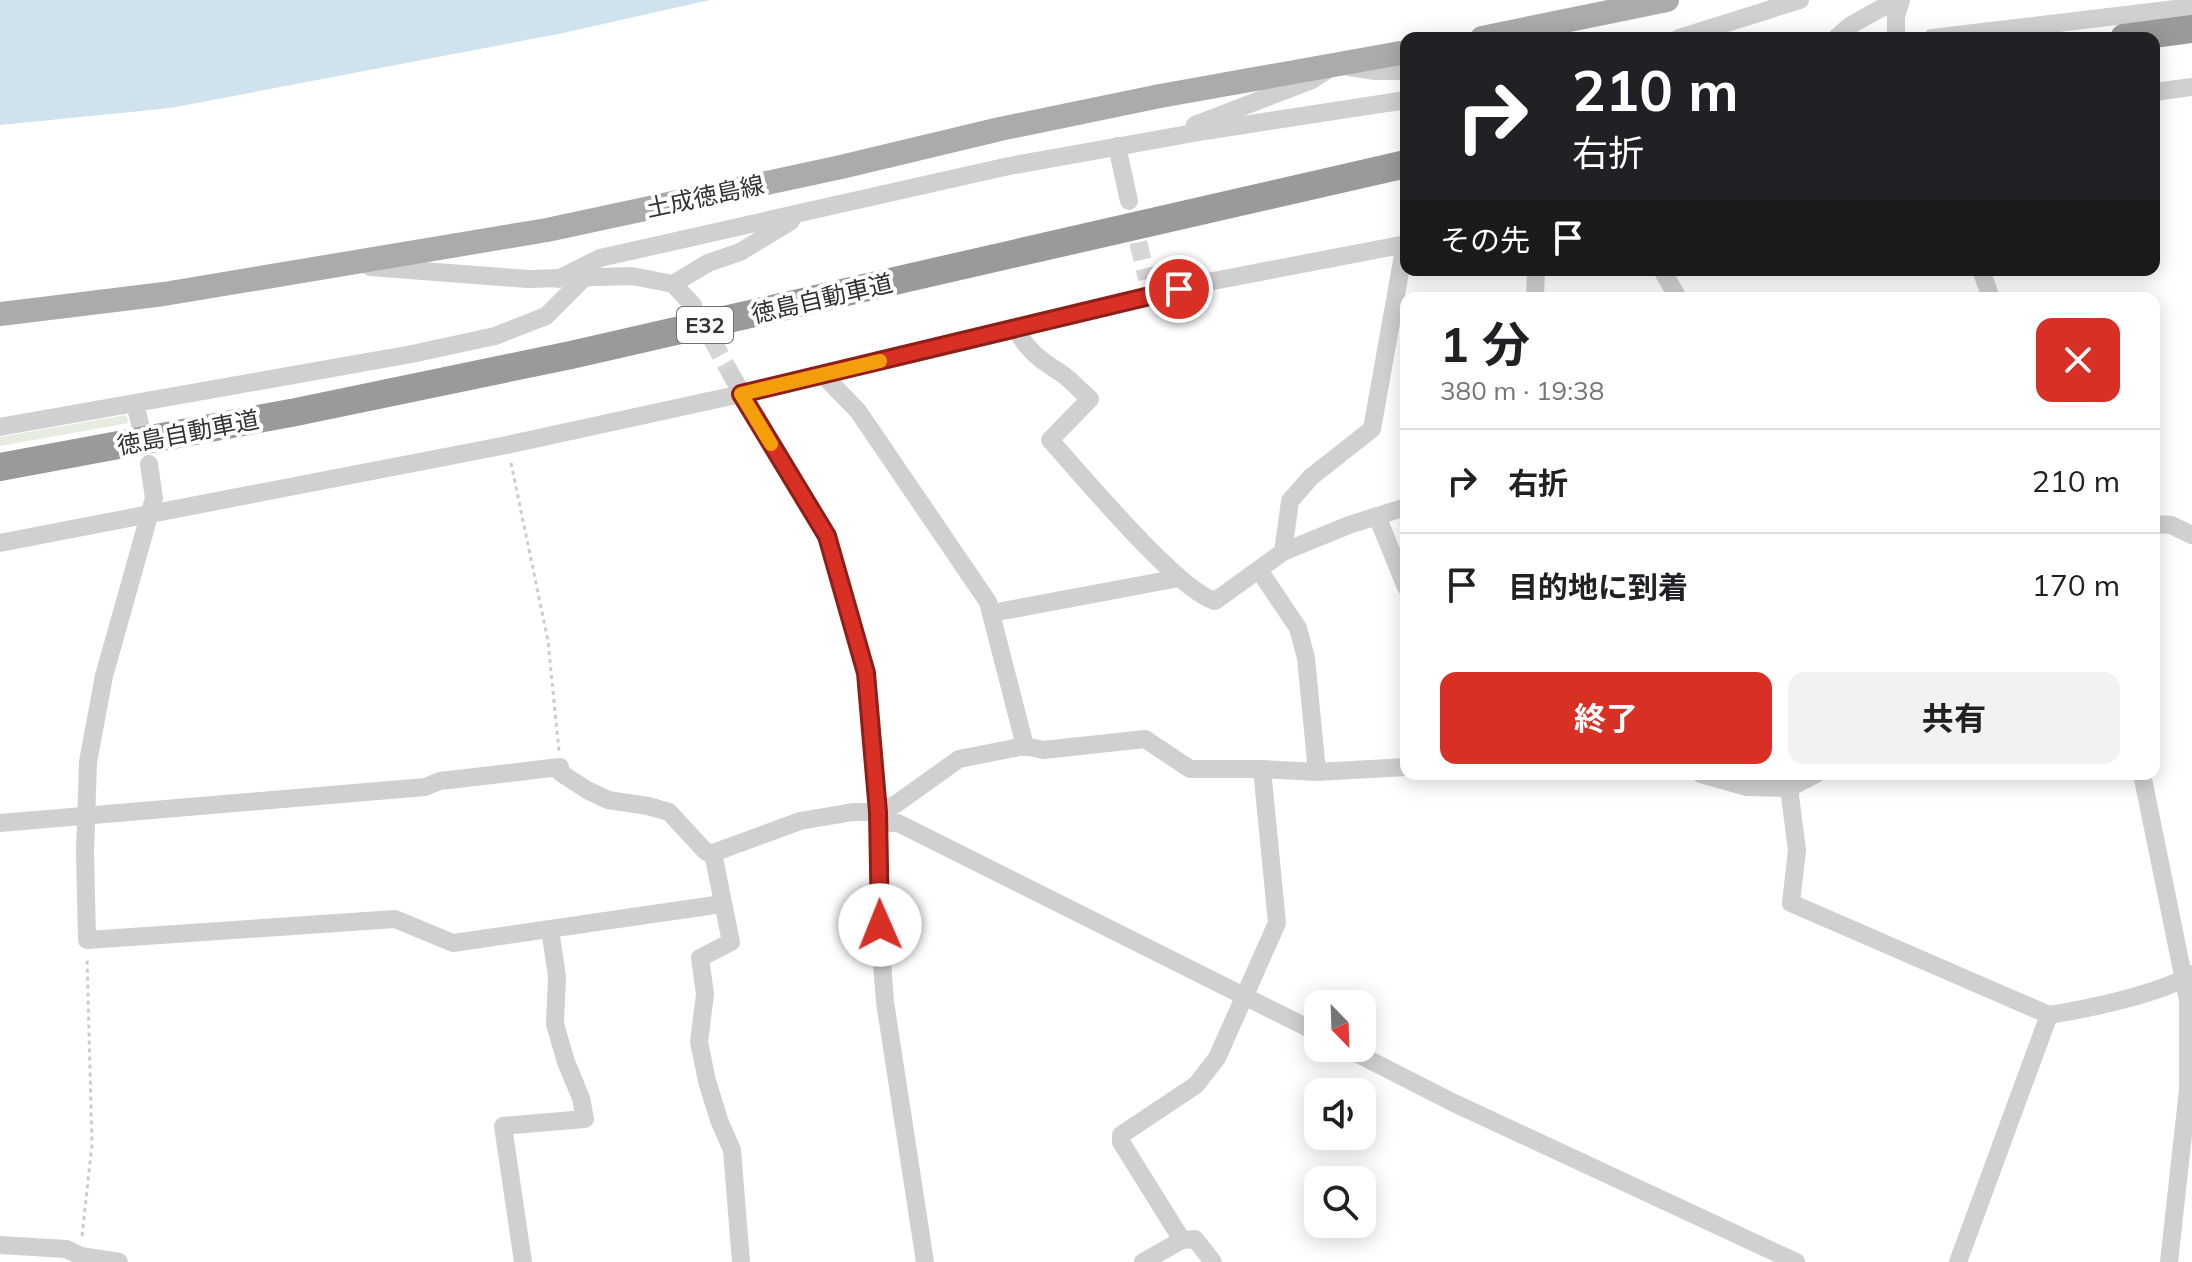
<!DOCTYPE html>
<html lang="ja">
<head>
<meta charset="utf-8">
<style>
  :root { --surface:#fff; --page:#f2f2f2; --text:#202124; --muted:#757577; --line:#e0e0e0; --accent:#d93025 }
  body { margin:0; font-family:Mulish,"Noto Sans JP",sans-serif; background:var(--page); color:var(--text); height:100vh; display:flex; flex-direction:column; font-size:30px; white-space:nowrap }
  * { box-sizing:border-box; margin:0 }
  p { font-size:26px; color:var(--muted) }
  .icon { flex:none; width:44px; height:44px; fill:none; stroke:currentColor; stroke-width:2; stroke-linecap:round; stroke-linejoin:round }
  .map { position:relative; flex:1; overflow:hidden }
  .sheet { position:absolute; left:1400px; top:292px; width:760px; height:488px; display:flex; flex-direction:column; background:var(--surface); border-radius:16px; box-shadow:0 4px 20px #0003 }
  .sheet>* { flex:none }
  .top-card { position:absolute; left:1400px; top:32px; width:760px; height:244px; border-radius:16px; box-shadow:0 4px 20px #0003; background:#202124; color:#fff; overflow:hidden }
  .needle { width:52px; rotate:157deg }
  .buttons { position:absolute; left:1304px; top:990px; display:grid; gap:16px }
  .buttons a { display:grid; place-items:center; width:72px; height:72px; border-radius:16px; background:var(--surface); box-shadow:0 4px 20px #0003; font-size:40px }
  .pin { position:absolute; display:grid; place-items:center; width:68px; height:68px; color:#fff; margin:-34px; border:4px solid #fff; border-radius:50%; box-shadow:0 2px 8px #0007 }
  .me { position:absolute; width:88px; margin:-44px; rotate:359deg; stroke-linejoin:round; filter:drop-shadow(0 0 6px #0008) }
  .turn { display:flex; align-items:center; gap:28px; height:168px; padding:0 40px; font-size:36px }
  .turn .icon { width:104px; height:104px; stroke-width:2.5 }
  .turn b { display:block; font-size:56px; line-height:68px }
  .then { display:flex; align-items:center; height:76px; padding:0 40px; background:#0003; gap:16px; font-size:30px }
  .round { display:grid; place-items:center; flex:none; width:84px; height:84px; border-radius:16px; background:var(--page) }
  .overview { display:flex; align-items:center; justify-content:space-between; height:136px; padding:0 40px }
  h1 { font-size:48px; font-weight:700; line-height:60px }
  .primary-button { display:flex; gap:16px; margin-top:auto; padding:16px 40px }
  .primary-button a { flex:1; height:92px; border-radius:16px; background:var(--accent); color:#fff; font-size:32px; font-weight:700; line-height:92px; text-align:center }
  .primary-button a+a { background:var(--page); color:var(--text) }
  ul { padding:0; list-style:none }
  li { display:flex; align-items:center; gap:24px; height:104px; padding:0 40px; border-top:2px solid var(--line) }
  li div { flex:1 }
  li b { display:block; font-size:30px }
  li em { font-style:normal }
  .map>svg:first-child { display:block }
  .green { fill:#e6ecdf }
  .water { fill:#cfe2ee }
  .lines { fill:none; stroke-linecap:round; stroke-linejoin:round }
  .minor-tunnel { stroke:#d6d6d6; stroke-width:18; stroke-dasharray:18 9; stroke-linecap:butt }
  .path { stroke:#cdcdcd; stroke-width:3; stroke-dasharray:4 4; stroke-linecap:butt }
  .minor { stroke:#d0d0d0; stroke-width:18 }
  .major { stroke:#ababab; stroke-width:24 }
  .highway { stroke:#9a9a9a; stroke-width:28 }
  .route-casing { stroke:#8d1f18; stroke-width:20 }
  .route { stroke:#d93025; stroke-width:14 }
  .slow { stroke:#f59e0b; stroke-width:14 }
  .labels { text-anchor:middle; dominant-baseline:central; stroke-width:8; stroke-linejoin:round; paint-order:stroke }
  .shield { fill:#fff; stroke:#707070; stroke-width:2 }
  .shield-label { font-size:22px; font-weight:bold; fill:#333 }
  .street-label { font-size:24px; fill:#333; stroke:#fff }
</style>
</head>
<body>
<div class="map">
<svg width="2192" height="1262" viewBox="0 0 2192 1262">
  <rect width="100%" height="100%" fill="#fff"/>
  <polygon class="green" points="126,415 129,423 0,446 0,437"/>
  <polygon class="water" points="0,0 710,0 563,33 171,108 0,125"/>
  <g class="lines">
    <g class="minor-tunnel">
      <polyline points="1132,216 1147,279"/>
      <polyline points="699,316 732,376"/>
    </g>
    <g class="path">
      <polyline points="511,463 548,641 559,751"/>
      <polyline points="82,1236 92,1144 87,957"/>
    </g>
    <g class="minor">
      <polyline points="1679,38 1800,0"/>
      <polyline points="1836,38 1851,25 1896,0"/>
      <polyline points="1896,38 1896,17 1901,0"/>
      <polyline points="1932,38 2192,7"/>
      <polyline points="1349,67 1375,71 1406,71"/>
      <polyline points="2154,92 2192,87"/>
      <polyline points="1195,125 1312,80 1326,71"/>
      <polyline points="1117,146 1129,201"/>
      <polyline points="370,267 528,279 632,276 673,284 693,305"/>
      <polyline points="1662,270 1678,298"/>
      <polyline points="1981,270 1991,298"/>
      <polyline points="558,279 600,258 1009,166 1205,131 1406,100"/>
      <polyline points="673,284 708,263 740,252 791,221"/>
      <polyline points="1535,298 1536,270"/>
      <path d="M1017 329C1024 349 1044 363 1061 373 1071 380 1081 391 1090 399L1050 440C1081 474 1177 590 1215 601L1283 552 1349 525 1406 507"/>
      <polyline points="822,374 858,411 988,602 1025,746"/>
      <polyline points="732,376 827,536 866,673 878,812 881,950 885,1002 925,1262"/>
      <polyline points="135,404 140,424"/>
      <polyline points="0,427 412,354 495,336 546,316 584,278"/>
      <polyline points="149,464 154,498 104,676 88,762 85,853 87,940 395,919 453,943 722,904"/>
      <polyline points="1377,516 1406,587"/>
      <polyline points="2154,524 2171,525 2192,535"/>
      <polyline points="0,543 507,445 741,394 1208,282 1406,244"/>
      <polyline points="1283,552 1290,501 1311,477 1372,429 1405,244"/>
      <polyline points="1259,570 1298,628 1306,658 1317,772"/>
      <polyline points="992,613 1179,578"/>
      <polyline points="1701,774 1747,787 1789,788 1816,774"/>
      <polyline points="2142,774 2188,1000 2188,1090 2169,1262"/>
      <path d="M1789 788 1797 850 1791 903 2049 1015C2087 1009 2160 994 2192 974"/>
      <polyline points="0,823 425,787 440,781 560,767 561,773 587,790 608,800 648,806 669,812 706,852 713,853 800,821 853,812 878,812 896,804 959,759 1025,746 1043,750 1145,739 1190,769 1262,769 1317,772 1406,767"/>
      <polyline points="879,823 898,823 1318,1033"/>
      <polyline points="713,853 731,942 700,958 705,994 699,1042 707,1081 719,1120 732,1150 741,1262"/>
      <polyline points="1346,1048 1454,1103 1796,1262"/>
      <polyline points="1182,1240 1121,1142 1121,1135 1196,1085 1217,1058 1277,923 1262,769"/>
      <polyline points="0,1245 66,1249 81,1256 119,1262"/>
      <polyline points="523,1262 503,1126 585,1119 581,1098 566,1062 555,1024 557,976 550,930"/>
      <polyline points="1143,1262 1182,1240 1195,1239 1213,1262"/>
      <polyline points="1958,1262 2049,1015"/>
    </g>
    <g class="major">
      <polyline points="1482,38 1667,0"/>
      <polyline points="0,314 164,294 547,230 841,167 1000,129 1160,96 1406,52"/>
    </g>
    <g class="highway">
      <polyline points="2124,38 2192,29"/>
      <polyline points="0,467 296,412 571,355 1406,164"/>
    </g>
  </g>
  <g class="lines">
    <defs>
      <polyline id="route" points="880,925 878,812 866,673 827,536 741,394 1179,289"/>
    </defs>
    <use href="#route" class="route-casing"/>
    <use href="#route" class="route"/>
    <polyline class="slow" points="771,444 741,394 880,361"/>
  </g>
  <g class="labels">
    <rect class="shield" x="677" y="307" width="56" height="36" rx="6"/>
    <g class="shield-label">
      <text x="705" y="325">E32</text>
    </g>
    <g class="street-label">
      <text transform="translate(705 196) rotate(-12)">土成徳島線</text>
      <text transform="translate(822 298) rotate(-13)">徳島自動車道</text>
      <text transform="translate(188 432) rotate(-11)">徳島自動車道</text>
    </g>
  </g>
</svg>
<div class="buttons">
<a><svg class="needle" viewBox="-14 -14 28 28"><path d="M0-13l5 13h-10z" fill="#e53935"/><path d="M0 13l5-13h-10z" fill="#757577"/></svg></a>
<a><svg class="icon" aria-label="sound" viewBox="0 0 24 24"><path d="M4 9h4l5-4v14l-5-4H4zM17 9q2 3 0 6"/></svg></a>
<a><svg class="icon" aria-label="search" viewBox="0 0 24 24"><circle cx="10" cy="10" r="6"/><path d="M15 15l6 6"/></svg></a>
</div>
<div class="pin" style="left:1179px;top:289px;background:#d93025"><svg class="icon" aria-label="arrive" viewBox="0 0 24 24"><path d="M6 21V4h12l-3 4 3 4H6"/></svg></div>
<svg class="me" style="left:880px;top:925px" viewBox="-20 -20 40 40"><circle r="19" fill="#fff"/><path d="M0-13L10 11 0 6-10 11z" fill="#d93025"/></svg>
<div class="top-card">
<div class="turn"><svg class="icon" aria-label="right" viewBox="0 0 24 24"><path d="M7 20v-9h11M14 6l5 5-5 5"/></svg><div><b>210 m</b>右折</div></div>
<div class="then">その先<svg class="icon" aria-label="arrive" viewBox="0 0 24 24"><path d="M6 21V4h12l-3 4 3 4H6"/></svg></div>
</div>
<section class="sheet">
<div class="overview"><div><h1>1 分</h1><p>380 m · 19:38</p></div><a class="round" style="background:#d93025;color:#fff"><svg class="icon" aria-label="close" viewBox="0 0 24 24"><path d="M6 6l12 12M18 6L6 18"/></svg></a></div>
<ul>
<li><svg class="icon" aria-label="right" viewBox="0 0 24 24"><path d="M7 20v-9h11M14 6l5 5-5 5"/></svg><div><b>右折</b></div><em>210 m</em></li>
<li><svg class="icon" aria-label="arrive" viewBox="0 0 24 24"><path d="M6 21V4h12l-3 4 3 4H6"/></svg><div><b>目的地に到着</b></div><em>170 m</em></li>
</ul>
<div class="primary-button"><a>終了</a><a>共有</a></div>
</section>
</div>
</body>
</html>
